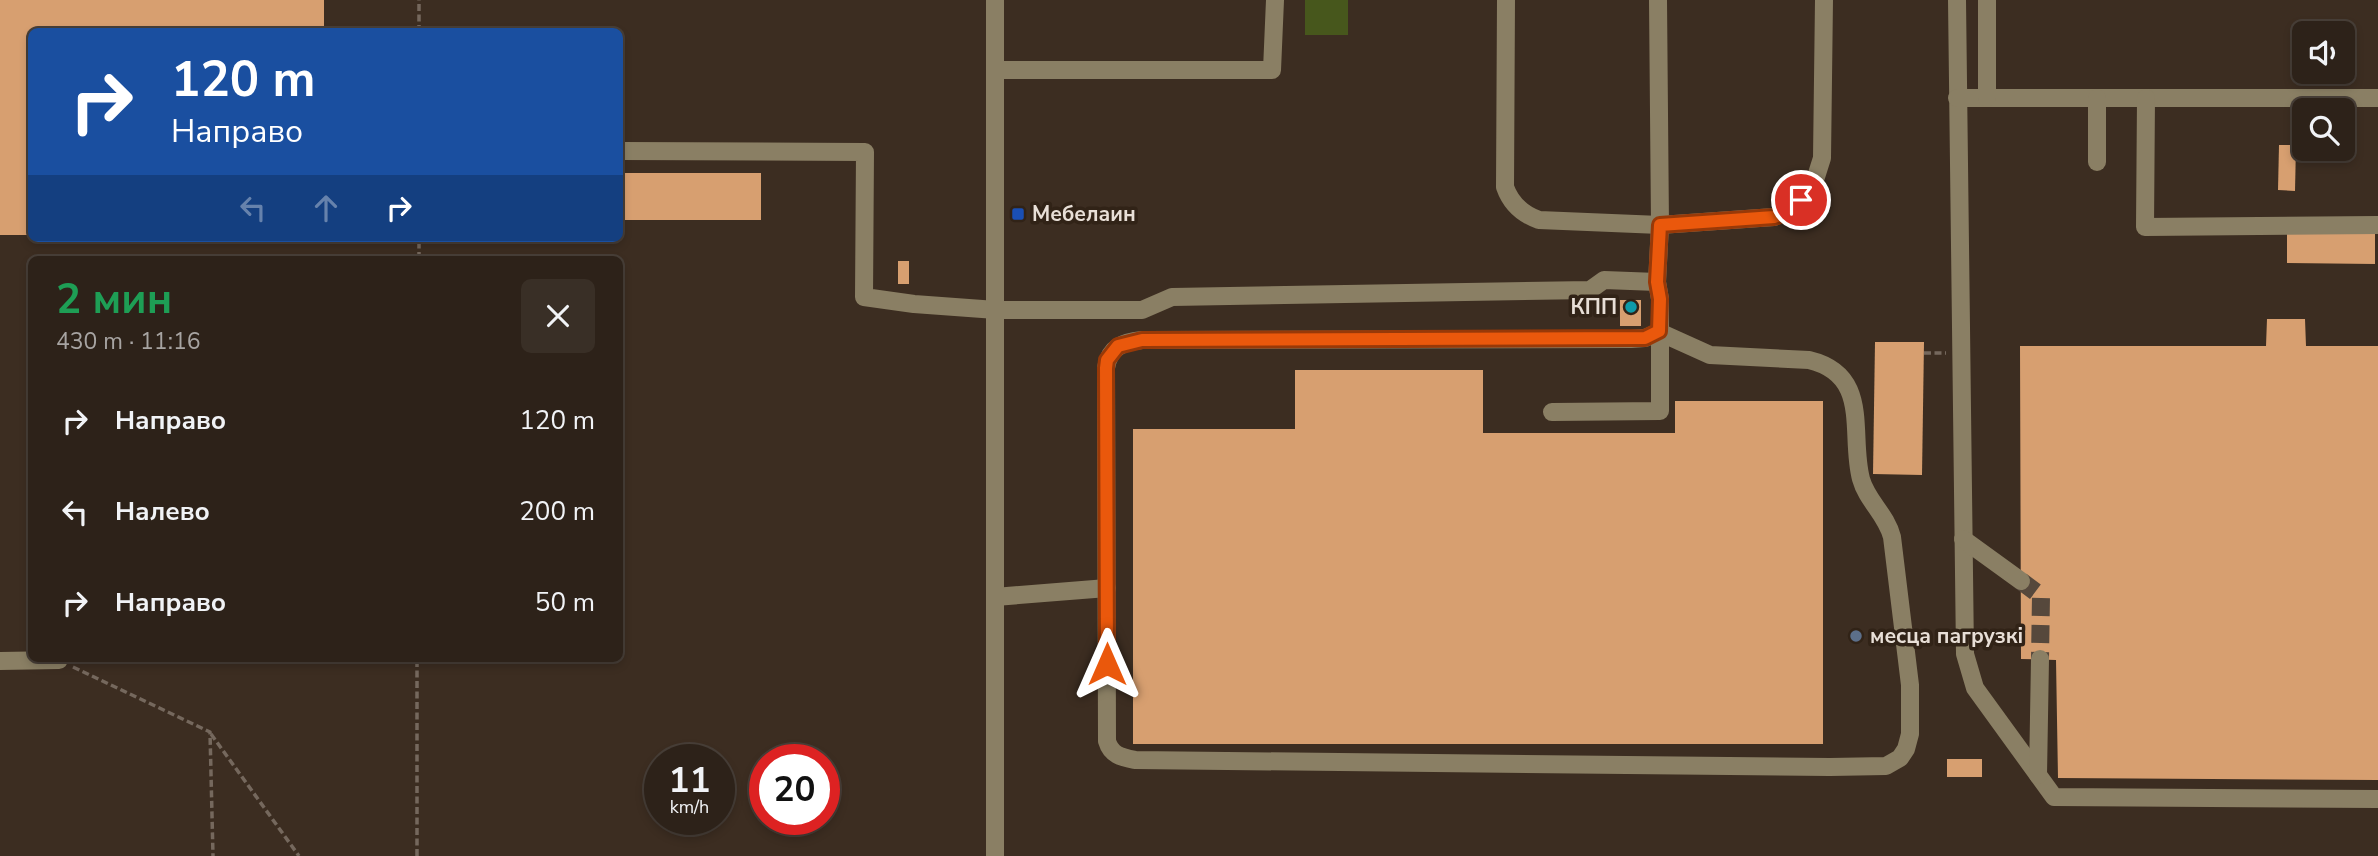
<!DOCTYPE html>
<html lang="ru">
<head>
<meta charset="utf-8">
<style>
  :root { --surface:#2d2219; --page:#392f26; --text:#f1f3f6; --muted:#a7a4a2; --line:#483f38 }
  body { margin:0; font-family:"Nunito Sans",sans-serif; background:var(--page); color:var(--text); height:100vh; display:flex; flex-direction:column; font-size:26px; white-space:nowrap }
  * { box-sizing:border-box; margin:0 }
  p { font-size:23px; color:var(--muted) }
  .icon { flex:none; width:38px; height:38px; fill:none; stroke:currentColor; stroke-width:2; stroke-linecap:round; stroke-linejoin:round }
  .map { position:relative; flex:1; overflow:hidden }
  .sheet { position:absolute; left:28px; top:256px; width:595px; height:406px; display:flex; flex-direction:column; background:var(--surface); border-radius:10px; box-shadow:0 4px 10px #0003,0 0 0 2px var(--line) }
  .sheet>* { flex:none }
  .banner { position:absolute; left:28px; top:28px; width:595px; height:214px; border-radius:10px; box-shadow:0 4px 10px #0003,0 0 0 2px var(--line); background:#1a4fa0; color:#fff; overflow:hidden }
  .fabs { position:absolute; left:2292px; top:21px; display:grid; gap:14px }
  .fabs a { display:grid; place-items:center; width:63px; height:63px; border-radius:10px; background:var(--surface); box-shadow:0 4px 10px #0003,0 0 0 2px var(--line); font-size:35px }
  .speed { position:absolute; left:644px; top:744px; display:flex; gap:14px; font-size:35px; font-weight:700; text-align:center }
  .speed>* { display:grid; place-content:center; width:91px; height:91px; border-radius:50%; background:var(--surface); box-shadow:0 4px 10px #0003,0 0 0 2px var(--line); line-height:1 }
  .speed small { font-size:18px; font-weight:400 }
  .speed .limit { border:10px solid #d22; background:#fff; color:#111 }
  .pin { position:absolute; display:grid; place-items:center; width:60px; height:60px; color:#fff; margin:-30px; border:4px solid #fff; border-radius:50%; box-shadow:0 2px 7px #0007 }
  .me { position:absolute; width:77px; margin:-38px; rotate:0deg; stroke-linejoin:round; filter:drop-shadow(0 0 5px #0008) }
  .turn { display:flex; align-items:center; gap:24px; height:147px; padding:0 28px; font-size:32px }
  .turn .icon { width:91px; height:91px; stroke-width:2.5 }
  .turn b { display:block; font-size:49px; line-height:60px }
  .lanes { display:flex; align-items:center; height:66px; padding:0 28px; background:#0003; justify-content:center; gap:35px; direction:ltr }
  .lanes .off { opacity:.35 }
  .round { display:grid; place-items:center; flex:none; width:74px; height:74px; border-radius:10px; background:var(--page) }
  .headline { display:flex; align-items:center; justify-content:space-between; height:119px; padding:0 28px }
  h1 { font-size:42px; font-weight:700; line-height:52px; color:#1e9e55 }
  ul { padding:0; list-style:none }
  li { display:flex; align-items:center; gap:21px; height:91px; padding:0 28px }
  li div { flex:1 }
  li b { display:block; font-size:26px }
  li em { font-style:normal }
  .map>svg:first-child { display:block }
  .park { fill:#47571c }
  .building { fill:#d79f70 }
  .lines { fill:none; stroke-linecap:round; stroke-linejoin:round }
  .minor-tunnel { stroke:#56483c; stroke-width:18; stroke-dasharray:18 9; stroke-linecap:butt }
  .path { stroke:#75685d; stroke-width:3.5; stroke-dasharray:7 3.5; stroke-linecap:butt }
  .minor { stroke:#8a7f64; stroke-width:18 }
  .route-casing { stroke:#983908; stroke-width:18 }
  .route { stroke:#ea580c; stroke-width:12 }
  .transit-dot { fill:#1a4fb4; stroke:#312317; stroke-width:2.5 }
  .culture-dot { fill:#0f9aa8; stroke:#312317; stroke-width:2.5 }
  .service-dot { fill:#5c6f8a; stroke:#312317; stroke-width:2.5 }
  .labels { text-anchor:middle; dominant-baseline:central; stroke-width:7; stroke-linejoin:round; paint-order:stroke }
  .poi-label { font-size:21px; font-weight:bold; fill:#e8dfd7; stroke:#312317; text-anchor:start }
</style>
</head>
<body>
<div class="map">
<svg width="2378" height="856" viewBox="0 0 2378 856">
  <rect width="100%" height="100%" fill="#3c2d21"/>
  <rect class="park" x="1305" y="0" width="43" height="35"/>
  <g class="building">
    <polygon points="0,0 324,0 324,32 32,32 32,235 0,235"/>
    <polygon points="2279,145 2296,145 2295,191 2278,190"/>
    <rect x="620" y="173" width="141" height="47"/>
    <polygon points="2287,233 2375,234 2375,264 2287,263"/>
    <rect x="898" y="261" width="11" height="23"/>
    <rect x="1620" y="300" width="21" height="26"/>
    <polygon points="2267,319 2305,319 2306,346 2378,346 2378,780 2058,778 2056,660 2021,659 2020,346 2266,346"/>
    <polygon points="1875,342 1924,342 1922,475 1873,474"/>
    <polygon points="1295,370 1483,370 1483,433 1675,433 1675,401 1823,401 1823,744 1133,744 1133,429 1295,429"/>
    <rect x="1947" y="759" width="35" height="18"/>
  </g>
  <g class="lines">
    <polyline class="minor-tunnel" points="2021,581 2041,596 2040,659"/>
    <g class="path">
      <polyline points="419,32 419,0"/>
      <polyline points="419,259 419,238"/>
      <polyline points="1924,353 1946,353"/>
      <polyline points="73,667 210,732 213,856"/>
      <polyline points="211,734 299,856"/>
      <polyline points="417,856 417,658"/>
    </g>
    <g class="minor">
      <path d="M1506 0 1505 187C1511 204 1522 214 1539 220L1660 225 1774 217 1793 208 1808 191 1815 180 1822 158 1824 0"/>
      <polyline points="1957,0 1965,654 1975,688 2054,797 2378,799"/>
      <polyline points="995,70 1272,70 1275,0"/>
      <polyline points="1957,98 2378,98"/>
      <polyline points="1987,98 1987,0"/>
      <polyline points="2146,98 2145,227 2378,225"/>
      <polyline points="620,151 865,152 864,297 914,304 996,310 1142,310 1172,297 1590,290 1604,280 1657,282"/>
      <polyline points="2097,162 2097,98"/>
      <path d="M1659 332 1710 355 1809 360C1872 375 1849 434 1861 479 1867 501 1886 514 1892 537L1910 685V734L1906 749 1900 758 1886 766 1830 767 1135 760C1121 757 1111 755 1107 741L1106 368C1109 347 1123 342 1142 340L1631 339 1645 338Z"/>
      <polyline points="1552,412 1660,411 1660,299 1657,282 1660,225 1658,0"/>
      <polyline points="1963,539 2021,581"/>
      <polyline points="995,597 1107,588"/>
      <polyline points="0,661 59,660"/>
      <polyline points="2038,775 2040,659"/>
      <polyline points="995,856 995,0"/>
    </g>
  </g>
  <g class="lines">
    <defs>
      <polyline id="route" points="1107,664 1106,368 1107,360 1118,346 1142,340 1645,338 1659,331 1660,299 1657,282 1660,225 1774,217 1783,214 1801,200"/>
    </defs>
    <use href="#route" class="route-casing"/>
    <use href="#route" class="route"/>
  </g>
  <rect class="transit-dot" x="1011" y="207" width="14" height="14" rx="3.5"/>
  <circle class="culture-dot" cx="1631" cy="307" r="7"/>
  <circle class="service-dot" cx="1856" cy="636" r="7"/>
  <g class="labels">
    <g class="poi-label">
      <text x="1032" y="214">Мебелаин</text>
      <text x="1617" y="307" text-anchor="end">КПП</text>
      <text x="1870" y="636">месца пагрузкі</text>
    </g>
  </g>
</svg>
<div class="fabs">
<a><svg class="icon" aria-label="sound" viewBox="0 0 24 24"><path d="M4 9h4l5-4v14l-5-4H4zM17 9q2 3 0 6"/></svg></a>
<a><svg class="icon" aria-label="search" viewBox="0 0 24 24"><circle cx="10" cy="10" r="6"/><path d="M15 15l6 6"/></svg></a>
</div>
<div class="speed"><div>11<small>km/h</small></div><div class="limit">20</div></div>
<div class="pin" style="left:1801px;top:200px;background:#d93025"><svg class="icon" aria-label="arrive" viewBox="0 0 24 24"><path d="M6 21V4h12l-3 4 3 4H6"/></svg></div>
<svg class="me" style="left:1107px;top:664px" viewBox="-20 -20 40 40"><path d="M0-17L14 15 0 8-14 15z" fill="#ea580c" stroke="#fff" stroke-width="4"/></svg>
<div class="banner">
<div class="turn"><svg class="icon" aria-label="right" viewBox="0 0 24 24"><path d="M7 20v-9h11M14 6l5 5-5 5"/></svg><div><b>120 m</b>Направо</div></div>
<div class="lanes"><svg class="icon off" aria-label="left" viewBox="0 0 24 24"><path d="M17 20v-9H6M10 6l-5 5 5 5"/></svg><svg class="icon off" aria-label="ahead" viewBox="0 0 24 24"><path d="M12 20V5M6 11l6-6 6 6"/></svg><svg class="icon" aria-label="right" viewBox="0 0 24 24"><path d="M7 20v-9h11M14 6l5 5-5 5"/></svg></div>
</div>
<section class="sheet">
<div class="headline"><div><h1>2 мин</h1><p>430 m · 11:16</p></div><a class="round"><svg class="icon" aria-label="close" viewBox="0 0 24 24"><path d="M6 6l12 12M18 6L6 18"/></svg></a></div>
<ul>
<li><svg class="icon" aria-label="right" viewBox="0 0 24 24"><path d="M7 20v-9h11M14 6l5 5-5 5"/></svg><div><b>Направо</b></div><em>120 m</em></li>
<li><svg class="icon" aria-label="left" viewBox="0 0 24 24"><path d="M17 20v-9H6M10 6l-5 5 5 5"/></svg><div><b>Налево</b></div><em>200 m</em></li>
<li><svg class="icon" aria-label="right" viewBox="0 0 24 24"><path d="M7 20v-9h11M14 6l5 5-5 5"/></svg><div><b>Направо</b></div><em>50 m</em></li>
</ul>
</section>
</div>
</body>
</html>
